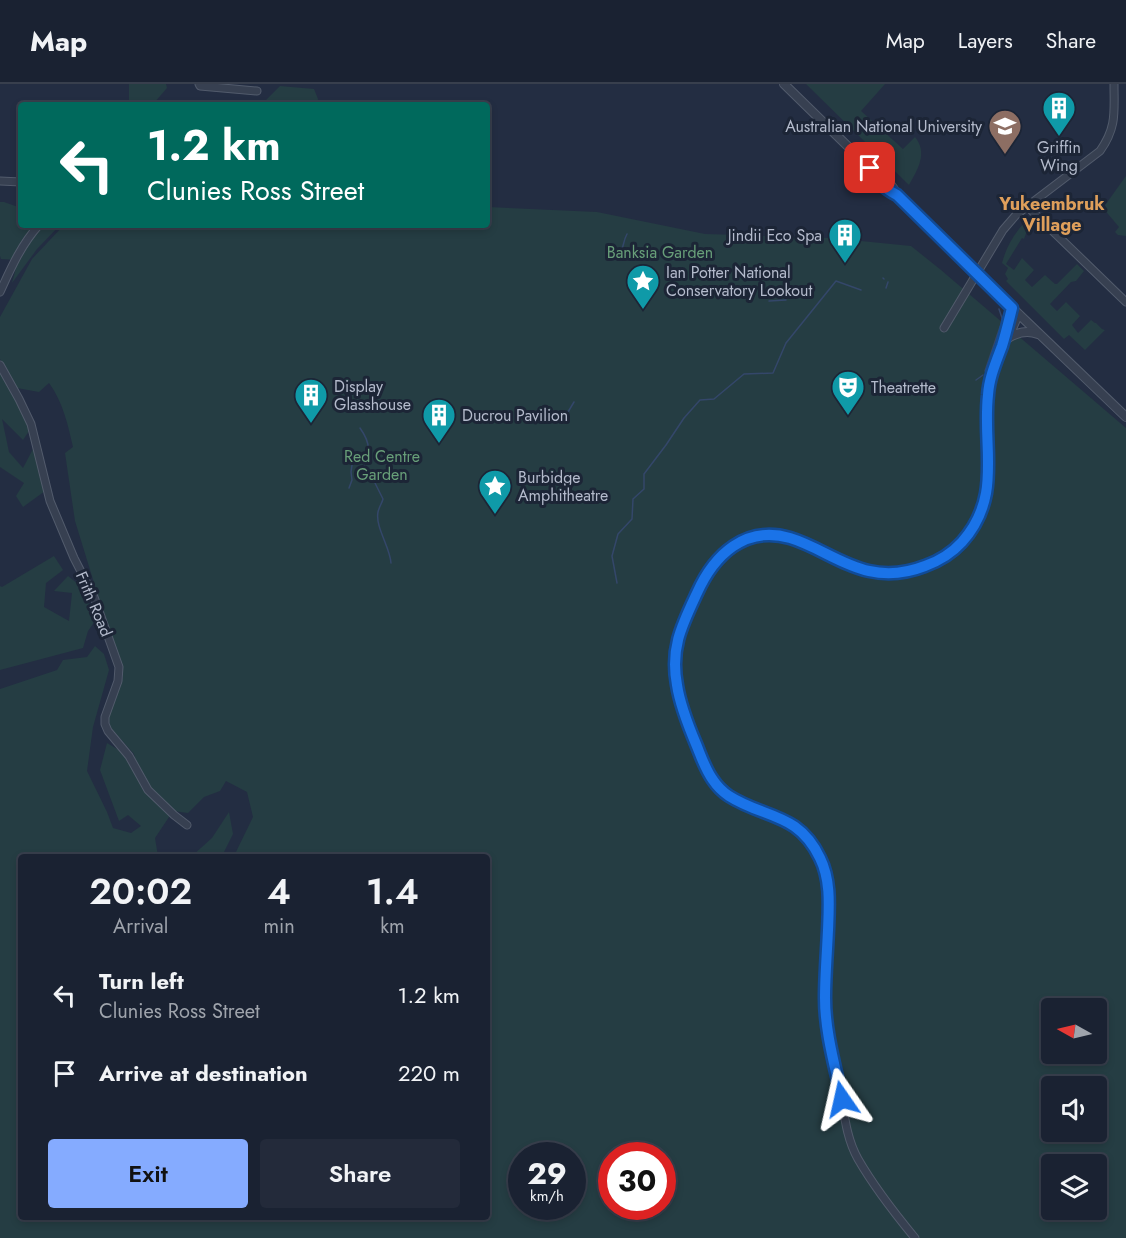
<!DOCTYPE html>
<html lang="en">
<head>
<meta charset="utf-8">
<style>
  :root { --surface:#1a2232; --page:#232a3a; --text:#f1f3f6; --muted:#9fa4ac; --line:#383f4d; --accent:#85abff }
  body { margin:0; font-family:Jost,sans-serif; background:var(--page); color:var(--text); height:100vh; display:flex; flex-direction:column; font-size:22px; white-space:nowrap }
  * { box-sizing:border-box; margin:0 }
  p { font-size:20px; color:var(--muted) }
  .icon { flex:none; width:33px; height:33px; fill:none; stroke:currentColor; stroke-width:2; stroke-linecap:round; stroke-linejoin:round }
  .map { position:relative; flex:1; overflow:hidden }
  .sheet { position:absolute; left:18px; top:770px; width:472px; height:366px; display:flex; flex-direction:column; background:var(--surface); border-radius:6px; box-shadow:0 3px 9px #0003,0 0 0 2px var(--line) }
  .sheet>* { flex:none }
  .top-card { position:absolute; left:18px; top:18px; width:472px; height:126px; border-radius:6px; box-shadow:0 3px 9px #0003,0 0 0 2px var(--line); background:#00695c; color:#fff; overflow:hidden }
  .needle { width:39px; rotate:278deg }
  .tools { position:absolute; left:1041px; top:914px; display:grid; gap:12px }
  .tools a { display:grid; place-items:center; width:66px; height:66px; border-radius:6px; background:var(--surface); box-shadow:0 3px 9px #0003,0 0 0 2px var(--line); font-size:30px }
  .speed { position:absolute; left:508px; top:1058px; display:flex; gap:12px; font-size:30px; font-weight:700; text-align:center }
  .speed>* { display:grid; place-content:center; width:78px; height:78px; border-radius:50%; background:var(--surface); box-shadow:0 3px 9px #0003,0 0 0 2px var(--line); line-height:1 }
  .speed small { font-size:15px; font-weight:400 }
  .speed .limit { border:9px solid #d22; background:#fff; color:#111 }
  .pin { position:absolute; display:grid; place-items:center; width:51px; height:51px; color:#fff; margin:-26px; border-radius:12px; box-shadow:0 3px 9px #0006 }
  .me { position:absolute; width:66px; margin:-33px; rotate:349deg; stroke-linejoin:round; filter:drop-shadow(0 0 4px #0008) }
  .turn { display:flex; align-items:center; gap:21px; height:126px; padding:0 30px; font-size:27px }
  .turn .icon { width:78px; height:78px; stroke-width:2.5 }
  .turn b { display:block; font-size:42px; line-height:51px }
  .eta { display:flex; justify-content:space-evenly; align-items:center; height:102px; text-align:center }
  .eta b { font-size:36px; font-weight:600; line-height:42px }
  .primary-button { display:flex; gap:12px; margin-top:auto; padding:12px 30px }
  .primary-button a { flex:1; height:69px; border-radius:6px; background:var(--accent); color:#111; font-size:24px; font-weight:600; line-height:69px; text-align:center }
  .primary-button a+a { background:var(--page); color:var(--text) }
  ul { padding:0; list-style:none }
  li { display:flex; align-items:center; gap:18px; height:78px; padding:0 30px }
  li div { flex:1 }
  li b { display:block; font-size:22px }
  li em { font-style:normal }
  header { display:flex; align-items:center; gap:36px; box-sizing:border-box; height:84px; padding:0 30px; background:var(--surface); border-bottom:2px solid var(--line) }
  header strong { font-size:28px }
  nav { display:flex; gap:33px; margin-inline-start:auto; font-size:21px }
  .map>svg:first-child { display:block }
  .green { fill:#253d43; fill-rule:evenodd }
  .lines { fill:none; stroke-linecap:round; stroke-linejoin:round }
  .stream { stroke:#34476a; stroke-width:1.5 }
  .minor-casing { stroke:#525b6c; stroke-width:9 }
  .tertiary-casing { stroke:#525b6c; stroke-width:10 }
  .minor { stroke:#374051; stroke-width:7 }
  .tertiary { stroke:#374051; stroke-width:8 }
  .route-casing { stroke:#114b97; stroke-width:15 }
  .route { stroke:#1a73e8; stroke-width:10 }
  .labels { text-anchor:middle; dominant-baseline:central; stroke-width:6; stroke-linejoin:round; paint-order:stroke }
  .poi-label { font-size:16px; fill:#b4bbcc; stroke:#1c2536; text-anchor:start }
  .park-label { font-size:16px; fill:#689f79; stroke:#1c2536 }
  .street-label { font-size:16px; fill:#b4bbcc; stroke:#1c2536 }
  .neighbourhood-label { font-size:18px; font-weight:bold; fill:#df9f5b; stroke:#1c2536 }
</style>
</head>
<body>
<header>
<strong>Map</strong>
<nav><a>Map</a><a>Layers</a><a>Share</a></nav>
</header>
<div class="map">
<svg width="1126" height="1154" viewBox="0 0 1126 1154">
  <rect width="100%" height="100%" fill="#232d42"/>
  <g class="green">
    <polygon points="129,0 166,0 167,4 154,19 132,18 129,16"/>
    <path d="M806 0H885L861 27 903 65 915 53C928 69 918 85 909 101Z"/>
    <polygon points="280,2 314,5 318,15 317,21 267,21 265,17"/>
    <polygon points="1126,92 1126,152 1118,151 1115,148 1119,143 1103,124"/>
    <polygon points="0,118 4,118 21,124 21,141 60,141 37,165 12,199 18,176 1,175 0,172"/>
    <path d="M488 123 597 128 705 150 831 154 911 162 941 186 1126 344V1154H0V605L57 586 63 576 87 573 95 562 104 570 109 586 93 643 87 687 107 728 113 744 131 749 141 742 128 731 119 737 100 686 107 659 129 672 138 689 134 670 110 643 108 629 123 593 75 437 65 369 73 363C68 341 63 318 49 299L39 308 17 304 0 275V233L32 175 64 141H147L148 142 188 146 236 141H488ZM226 697 247 708 253 733 234 772H488V1132H21V772H158L155 754 173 727 188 729 204 713 220 707ZM1052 924H1096V969H1052ZM1052 1002H1096V1047H1052ZM522 1071H573V1122H522ZM612 1071H663V1122H612ZM1052 1080H1096V1125H1052Z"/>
    <path d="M1032 131 1037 135 1036 137 1029 141 1024 155 1022 154 1006 180 1014 186 1022 174 1034 186 1025 196 1032 203 1045 191 1055 200H1057L1077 180 1084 187 1076 197 1071 198 1050 220 1057 227 1066 218 1080 232 1072 241 1078 249 1091 236 1095 239H1096L1102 245 1105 246 1085 266 1069 251 1064 255 1006 197 1008 195 1005 190 1008 184 1002 179C1007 160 1017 145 1032 131Z"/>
    <polygon points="0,287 31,344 23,356 2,335 9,368 23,384 33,365 45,407 23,423 16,412 24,399 0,383"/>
    <polygon points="54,472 63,486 46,499 44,523 69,537 72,509 54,507 68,492 83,504 95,537 88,547 83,564 0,586 0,502 2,503"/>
    <polygon points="229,728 233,750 222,772 192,772 212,754"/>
  </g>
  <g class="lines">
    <g class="stream">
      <path d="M618 173C625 163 622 159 627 150"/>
      <polyline points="883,194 884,195"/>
      <polyline points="886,204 888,198"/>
      <polyline points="769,217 786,216"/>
      <polyline points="985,287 1001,240 1002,234 999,225"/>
      <polyline points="976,296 983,291"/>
      <polyline points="568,328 574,318"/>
      <polyline points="557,332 560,333 567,330"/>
      <path d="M360 344C365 351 370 360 368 369 367 375 364 378 364 385L372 393 383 415C382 419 379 423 378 428 375 443 390 463 391 479"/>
      <polyline points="349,404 352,396 351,388 354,367"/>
      <polyline points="617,499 612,472 618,450 632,435 633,415 644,405 644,390 666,361 684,334 700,316 714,315 744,290 773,289 786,259 836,197 861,206"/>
    </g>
    <defs>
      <g id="minor">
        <polyline points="199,0 200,2 257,7"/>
        <polyline points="0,97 21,98"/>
        <polyline points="1028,121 1032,127 1126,218"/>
        <path d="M0 208C11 184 21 161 39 141"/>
        <path d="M944 244 1003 146 1016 131 1100 67C1117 43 1114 28 1114 0"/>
        <polyline points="1008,255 1019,230"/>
        <polyline points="0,281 19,315 31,340 50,417 74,474 94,513 119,583 118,597 105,633 105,640 108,647 129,672 148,706 174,731 187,741"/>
        <path d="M915 1154C896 1131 873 1101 858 1075 845 1052 844 1025 839 1000 833 971 825 941 825 911 826 889 827 867 828 846 828 827 830 807 825 788 816 751 790 737 758 725 746 720 733 716 723 707 704 690 686 640 679 614 675 599 672 579 675 563 679 547 687 530 694 515 698 507 701 499 705 491 723 461 760 443 794 455 818 464 840 479 865 486 898 495 937 484 961 459 1003 415 982 364 988 311 989 293 997 277 1002 261 1006 249 1009 236 1012 223"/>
      </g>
      <g id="tertiary">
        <path d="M784 0 870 84C882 91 892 99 897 111L953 167 1126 333"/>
        <path d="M870 85C876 97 885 105 897 111"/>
        <path d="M1008 254C1018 248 1027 246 1038 250"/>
      </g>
    </defs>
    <use href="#minor" class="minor-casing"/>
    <use href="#tertiary" class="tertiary-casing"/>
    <use href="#minor" class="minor"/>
    <use href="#tertiary" class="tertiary"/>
  </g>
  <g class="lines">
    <defs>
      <path id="route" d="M842 1015C835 982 825 948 825 914 825 892 827 869 828 846 829 822 831 796 820 774 798 728 765 735 729 712 723 708 717 702 713 696 705 685 701 672 696 660 688 641 680 621 677 601 670 564 682 541 697 509 714 471 745 441 790 454 817 462 841 481 869 487 887 491 907 489 925 482 939 477 952 469 962 458 1003 412 982 364 988 311 989 294 996 278 1002 262 1006 249 1009 236 1012 224L897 111C885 105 876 97 870 84"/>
    </defs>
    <use href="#route" class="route-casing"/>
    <use href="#route" class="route"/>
  </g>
  <defs>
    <symbol id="building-pin" viewBox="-11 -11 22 30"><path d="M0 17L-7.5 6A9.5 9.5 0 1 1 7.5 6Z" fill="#0f9aa8" stroke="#1c2536"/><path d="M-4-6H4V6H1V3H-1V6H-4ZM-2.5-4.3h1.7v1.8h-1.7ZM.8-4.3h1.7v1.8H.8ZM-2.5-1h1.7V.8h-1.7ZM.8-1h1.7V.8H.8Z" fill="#fff"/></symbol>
    <symbol id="university-pin" viewBox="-11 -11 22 30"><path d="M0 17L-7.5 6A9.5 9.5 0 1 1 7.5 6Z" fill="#8d6e63" stroke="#1c2536"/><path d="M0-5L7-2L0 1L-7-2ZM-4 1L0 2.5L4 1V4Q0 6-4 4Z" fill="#fff"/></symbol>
    <symbol id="sight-pin" viewBox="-11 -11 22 30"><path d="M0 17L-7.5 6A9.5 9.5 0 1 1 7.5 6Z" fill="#0f9aa8" stroke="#1c2536"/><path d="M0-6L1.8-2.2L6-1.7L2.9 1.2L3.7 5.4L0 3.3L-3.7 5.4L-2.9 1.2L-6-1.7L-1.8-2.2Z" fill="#fff"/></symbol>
    <symbol id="theatre-pin" viewBox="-11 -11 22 30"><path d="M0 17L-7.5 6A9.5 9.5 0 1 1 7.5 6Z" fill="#0f9aa8" stroke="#1c2536"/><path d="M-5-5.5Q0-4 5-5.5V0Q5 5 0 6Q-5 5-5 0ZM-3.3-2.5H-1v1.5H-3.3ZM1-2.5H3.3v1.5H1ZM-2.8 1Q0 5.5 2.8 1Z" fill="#fff"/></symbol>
  </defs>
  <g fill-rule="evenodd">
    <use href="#building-pin" x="1040" y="5" width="38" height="52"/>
    <use href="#university-pin" x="986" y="23" width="38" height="52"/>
    <use href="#building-pin" x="826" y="132" width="38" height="52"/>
    <use href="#sight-pin" x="624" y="178" width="38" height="52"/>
    <use href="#theatre-pin" x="829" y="284" width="38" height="52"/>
    <use href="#building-pin" x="292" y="292" width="38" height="52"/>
    <use href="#building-pin" x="420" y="312" width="38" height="52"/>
    <use href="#sight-pin" x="476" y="383" width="38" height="52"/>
  </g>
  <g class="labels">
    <g class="poi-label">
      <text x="982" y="42" text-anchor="end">Australian National University</text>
      <text x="1059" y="63" text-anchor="middle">Griffin<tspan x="1059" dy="18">Wing</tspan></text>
      <text x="822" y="151" text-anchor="end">Jindii Eco Spa</text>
      <text x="666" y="188">Ian Potter National<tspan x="666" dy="18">Conservatory Lookout</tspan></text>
      <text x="334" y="302">Display<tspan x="334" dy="18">Glasshouse</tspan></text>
      <text x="871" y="303">Theatrette</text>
      <text x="462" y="331">Ducrou Pavilion</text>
      <text x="518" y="393">Burbidge<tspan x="518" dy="18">Amphitheatre</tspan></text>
    </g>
    <g class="park-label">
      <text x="660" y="168">Banksia Garden</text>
      <text x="382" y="372">Red Centre<tspan x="382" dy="18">Garden</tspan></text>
    </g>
    <g class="street-label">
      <text transform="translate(94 520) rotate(67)">Frith Road</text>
    </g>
    <g class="neighbourhood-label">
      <text x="1052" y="120">Yukeembruk<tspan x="1052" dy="21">Village</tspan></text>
    </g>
  </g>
</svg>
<div class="tools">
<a><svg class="needle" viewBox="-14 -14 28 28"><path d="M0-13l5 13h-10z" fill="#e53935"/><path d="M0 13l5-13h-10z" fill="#9fa4ac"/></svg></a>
<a><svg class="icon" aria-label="sound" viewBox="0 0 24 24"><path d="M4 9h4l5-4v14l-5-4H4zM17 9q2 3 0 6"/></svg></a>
<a><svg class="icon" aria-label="layers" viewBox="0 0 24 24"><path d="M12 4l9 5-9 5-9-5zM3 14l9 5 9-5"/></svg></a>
</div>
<div class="speed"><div>29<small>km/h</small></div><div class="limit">30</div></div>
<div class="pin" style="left:870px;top:84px;background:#d93025"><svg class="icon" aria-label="arrive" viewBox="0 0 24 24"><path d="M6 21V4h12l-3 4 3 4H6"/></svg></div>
<svg class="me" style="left:842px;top:1015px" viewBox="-20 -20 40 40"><path d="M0-17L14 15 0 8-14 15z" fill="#1a73e8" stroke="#fff" stroke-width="4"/></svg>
<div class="top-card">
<div class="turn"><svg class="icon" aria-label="left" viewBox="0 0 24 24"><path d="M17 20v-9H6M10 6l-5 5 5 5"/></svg><div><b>1.2 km</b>Clunies Ross Street</div></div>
</div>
<section class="sheet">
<div class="eta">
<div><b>20:02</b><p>Arrival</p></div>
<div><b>4</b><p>min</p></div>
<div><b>1.4</b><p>km</p></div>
</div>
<ul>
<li><svg class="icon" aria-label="left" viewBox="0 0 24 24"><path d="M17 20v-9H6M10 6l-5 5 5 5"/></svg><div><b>Turn left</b><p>Clunies Ross Street</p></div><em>1.2 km</em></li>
<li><svg class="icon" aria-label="arrive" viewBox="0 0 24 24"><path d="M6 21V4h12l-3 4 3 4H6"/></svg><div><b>Arrive at destination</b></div><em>220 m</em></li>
</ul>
<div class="primary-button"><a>Exit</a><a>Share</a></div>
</section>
</div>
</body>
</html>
